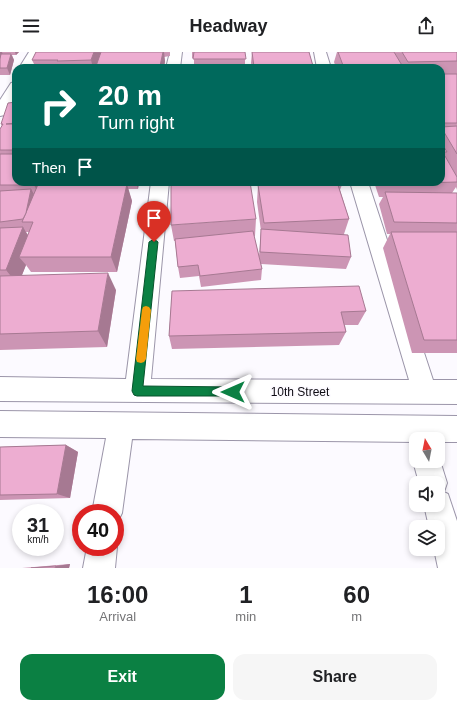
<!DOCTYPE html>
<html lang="en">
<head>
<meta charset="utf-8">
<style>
  :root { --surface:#fff; --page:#f6f6f6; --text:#202124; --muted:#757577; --accent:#0b8043 }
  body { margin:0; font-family:Arial,sans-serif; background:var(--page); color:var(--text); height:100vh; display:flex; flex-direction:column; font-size:15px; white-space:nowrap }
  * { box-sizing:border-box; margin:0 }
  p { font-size:13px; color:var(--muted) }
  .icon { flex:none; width:22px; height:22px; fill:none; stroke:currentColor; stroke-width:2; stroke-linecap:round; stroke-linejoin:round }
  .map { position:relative; height:516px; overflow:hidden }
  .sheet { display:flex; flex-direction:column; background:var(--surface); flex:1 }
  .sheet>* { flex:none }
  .hud { position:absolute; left:12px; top:12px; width:433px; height:122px; border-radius:12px; box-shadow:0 2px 6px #0003; background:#00695c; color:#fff; overflow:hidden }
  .needle { width:26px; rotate:350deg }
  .buttons { position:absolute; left:409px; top:380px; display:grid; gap:8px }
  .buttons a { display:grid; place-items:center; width:36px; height:36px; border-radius:8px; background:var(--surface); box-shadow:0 2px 6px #0003; font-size:20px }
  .speed { position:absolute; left:12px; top:452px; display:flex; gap:8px; font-size:20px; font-weight:700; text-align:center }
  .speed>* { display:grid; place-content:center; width:52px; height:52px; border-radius:50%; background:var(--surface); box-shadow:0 2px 6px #0003; line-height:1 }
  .speed small { font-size:10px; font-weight:400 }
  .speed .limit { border:6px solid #d22; background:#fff; color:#111 }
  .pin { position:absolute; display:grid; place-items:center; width:34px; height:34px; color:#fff; margin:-41px -17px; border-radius:50% 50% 50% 0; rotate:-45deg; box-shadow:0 0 4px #0007 }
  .pin .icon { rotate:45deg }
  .me { position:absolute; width:44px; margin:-22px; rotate:270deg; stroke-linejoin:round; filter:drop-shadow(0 0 3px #0008) }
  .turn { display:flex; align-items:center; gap:14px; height:84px; padding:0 20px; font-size:18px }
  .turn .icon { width:52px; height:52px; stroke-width:2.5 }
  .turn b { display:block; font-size:28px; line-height:34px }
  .then { display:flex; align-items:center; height:38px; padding:0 20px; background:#0003; gap:8px; font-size:15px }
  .eta { display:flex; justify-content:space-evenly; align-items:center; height:68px; text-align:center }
  .eta b { font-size:24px; font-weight:800; line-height:28px }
  .cta { display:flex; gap:8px; margin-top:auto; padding:8px 20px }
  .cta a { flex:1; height:46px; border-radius:12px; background:var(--accent); color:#fff; font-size:16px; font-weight:800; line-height:46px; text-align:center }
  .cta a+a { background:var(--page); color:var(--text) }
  header { display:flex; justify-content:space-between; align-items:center; height:52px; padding:0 20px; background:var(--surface); font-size:18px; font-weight:800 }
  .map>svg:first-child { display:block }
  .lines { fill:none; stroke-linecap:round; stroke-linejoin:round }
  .minor-casing { stroke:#9b95a9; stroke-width:2 }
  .minor { fill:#fff; fill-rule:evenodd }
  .wall { fill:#cc95b4; fill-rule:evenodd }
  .shaded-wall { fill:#a67992 }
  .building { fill:#edadd1; stroke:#a67992 }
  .route { fill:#0b8043; stroke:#07532c }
  .slow { fill:#f59e0b }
  .labels { text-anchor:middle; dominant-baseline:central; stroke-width:3; stroke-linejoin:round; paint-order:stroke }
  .street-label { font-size:12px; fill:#0e0c13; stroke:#fcfaff }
</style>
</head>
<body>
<header><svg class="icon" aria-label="menu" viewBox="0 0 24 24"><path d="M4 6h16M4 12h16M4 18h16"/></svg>Headway<svg class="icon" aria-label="share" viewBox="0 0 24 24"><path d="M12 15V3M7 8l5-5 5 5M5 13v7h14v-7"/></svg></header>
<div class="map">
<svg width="457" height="516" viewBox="0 0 457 516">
  <rect width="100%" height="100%" fill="#fcfaff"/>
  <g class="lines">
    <defs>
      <g id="minor">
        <polygon points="29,0 41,0 33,16 19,16"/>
        <polygon points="170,0 182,0 180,16 166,16"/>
        <polygon points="314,0 326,0 331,16 317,16"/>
        <polygon points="16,30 16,46 5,63 0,64 0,48 11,31"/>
        <polygon points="151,130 169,130 151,327 409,328 350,130 368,130 433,328 457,328 457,352 0,349 0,325 126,327"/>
        <polygon points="0,359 457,364 457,390 438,390 438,387 416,387 416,390 132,387 122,461 117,471 115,472 115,461 92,461 106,386 0,385"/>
        <polygon points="416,402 416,409 438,409 438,402 447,431 444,440 448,442 457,469 457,516 438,516 434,497 438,497 438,475 429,475 424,453 438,453 438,431 419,431 413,409"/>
        <polygon points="115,489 117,495 115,516 83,516 87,495 115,495"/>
      </g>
    </defs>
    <use href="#minor" class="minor-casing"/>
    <use href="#minor" class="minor"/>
  </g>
  <g class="wall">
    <polygon points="0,0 19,0 16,3 12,3 14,8 10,23 0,23"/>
    <polygon points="36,0 170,0 170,4 164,5 165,9 164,16 36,16 32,8"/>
    <polygon points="192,0 245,0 245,16 194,16 194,6 192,6"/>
    <polygon points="252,0 309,0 313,14 313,16 252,16 251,11"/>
    <polygon points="337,0 457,0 457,138 456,135 452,141 457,141 457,301 412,301 383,196 390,182 387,182 379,152 383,145 379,145 374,130 441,130 441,16 336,16 334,10"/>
    <path d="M16 50V130H139L138 137H128L132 149 117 220H31L26 213 22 223 116 238 107 295 0 298V77L2 74 1 72ZM26 180H29L28 183Z"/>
    <polygon points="258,130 343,130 340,138 349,167 344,182 351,205 346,217 261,212 262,217 261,228 201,235 199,224 180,226 178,215 175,189 174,189 171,173 256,167 255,184 254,184 259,204 261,179 257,150 258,133 259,133"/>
    <polygon points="172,239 366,259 358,273 345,273 346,280 339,293 172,297 169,284"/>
    <polygon points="66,393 78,400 70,446 0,448 0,395"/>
    <polygon points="70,512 69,516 22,516"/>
  </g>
  <g class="shaded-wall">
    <polygon points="0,0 2,0 4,6 0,17"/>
    <polygon points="15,0 19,0 16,3"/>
    <polygon points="94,0 105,0 96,14 97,16 93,16 91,8"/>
    <polygon points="163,0 164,0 165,9 164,16 160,16 160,14"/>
    <polygon points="11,2 14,8 10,23 7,16"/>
    <polygon points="36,130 43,130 45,134 41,145 34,133"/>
    <polygon points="136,130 139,130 138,137"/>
    <polygon points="127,132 132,149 117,220 111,205"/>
    <polygon points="31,137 38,149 33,170 25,167"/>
    <polygon points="23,175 33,192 19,205 26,213 18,233 6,218"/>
    <polygon points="108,221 116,238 107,295 98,279"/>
    <polygon points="66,393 78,400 70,446 57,442"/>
    <polygon points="70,512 69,516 55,516 56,514"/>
  </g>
  <g class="building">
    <polygon points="36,0 94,0 91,8 57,9 58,8 32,8"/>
    <polygon points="101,0 163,0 160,14 96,14"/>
    <polygon points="194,0 245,0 246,7 193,7"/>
    <polygon points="252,0 309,0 313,14 254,15"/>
    <polygon points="338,0 394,0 403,15 344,16"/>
    <polygon points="402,0 457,0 457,9 408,10"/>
    <polygon points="1,2 11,2 7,16 0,16 0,7"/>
    <rect x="441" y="22" width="16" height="49"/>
    <polygon points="16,50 16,71 6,72 16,72 16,98 0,98 0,77 3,72 1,72 8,51"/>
    <polygon points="457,74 457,102 441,75"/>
    <polygon points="441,90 447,100 441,100"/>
    <polygon points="0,102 16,102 16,130 36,130 34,133 0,133"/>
    <polygon points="441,104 445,104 457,125 457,130 385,132 384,130 441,130"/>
    <polygon points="39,130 127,132 111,205 19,205 33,170 22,170"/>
    <polygon points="171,130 250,130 256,167 171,173"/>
    <polygon points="262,130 308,130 263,133"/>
    <polygon points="337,130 349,167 264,171 258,133"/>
    <polygon points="31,137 26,161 23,167 0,170 0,139"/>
    <polygon points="385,140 457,141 457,171 394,170"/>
    <polygon points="23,175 6,218 0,218 0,176"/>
    <polygon points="261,177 348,183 351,205 260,200"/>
    <polygon points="253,179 262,217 200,224 198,213 178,215 175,187"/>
    <polygon points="391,180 457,180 457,288 424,288"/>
    <polygon points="108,221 98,279 0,282 0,224"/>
    <polygon points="359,234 366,259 341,260 346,280 169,284 172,239"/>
    <polygon points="66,393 57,442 0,443 0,395"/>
    <polygon points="56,514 55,516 31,516"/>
  </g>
  <polygon class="route" points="154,187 158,190 143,334 233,335 237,336 238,340 237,343 233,344 137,344 134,343 132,339 149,190"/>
  <polygon class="slow" points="146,254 149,255 151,258 146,307 144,310 141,311 137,310 136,307 142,258 143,255"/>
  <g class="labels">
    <g class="street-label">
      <text x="300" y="340">10th Street</text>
    </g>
  </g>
</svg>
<div class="buttons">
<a><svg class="needle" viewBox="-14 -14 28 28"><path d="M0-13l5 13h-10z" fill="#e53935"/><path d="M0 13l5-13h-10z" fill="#757577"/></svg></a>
<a><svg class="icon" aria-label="sound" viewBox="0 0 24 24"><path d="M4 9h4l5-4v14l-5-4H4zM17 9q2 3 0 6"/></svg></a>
<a><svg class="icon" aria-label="layers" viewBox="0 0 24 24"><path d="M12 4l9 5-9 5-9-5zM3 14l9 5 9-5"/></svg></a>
</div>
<div class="speed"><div>31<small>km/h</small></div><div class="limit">40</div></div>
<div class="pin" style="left:154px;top:190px;background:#d93025"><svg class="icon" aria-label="arrive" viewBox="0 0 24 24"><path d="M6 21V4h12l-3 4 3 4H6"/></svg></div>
<svg class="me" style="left:233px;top:340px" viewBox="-20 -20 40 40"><path d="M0-17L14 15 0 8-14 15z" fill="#0b8043" stroke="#fff" stroke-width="4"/></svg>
<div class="hud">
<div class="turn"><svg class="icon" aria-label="right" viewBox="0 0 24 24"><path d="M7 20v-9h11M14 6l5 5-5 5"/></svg><div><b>20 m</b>Turn right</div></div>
<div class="then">Then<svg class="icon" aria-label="arrive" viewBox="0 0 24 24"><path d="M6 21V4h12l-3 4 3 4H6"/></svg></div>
</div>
</div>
<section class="sheet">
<div class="eta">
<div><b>16:00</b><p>Arrival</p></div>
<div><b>1</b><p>min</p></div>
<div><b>60</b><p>m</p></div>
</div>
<div class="cta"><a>Exit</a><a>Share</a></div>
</section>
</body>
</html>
